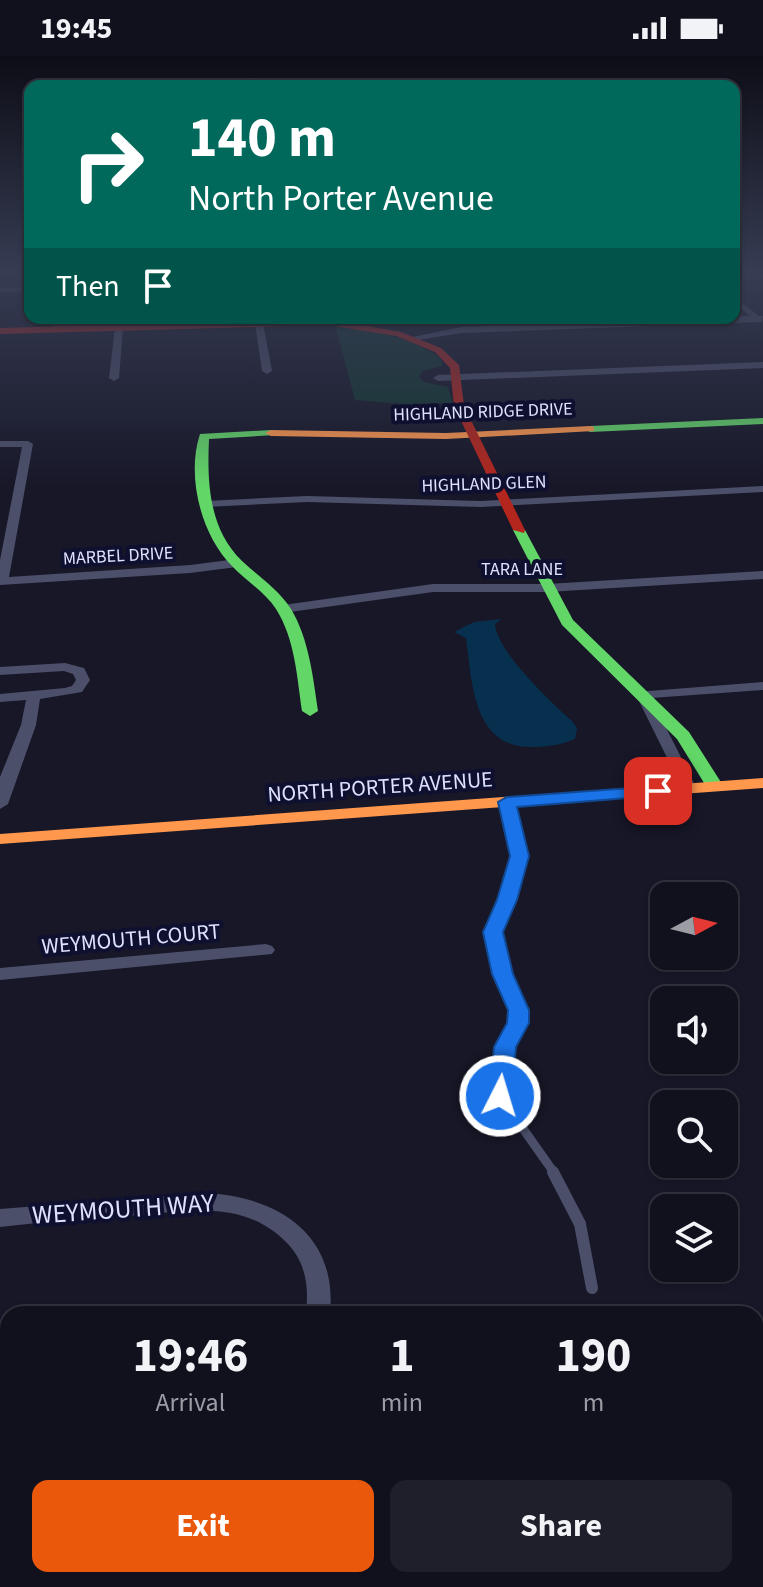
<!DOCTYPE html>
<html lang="en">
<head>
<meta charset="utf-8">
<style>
  :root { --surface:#11111e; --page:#1e1f2b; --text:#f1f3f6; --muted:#9c9da4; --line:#30313c; --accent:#ea580c }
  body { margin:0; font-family:"Source Sans 3",sans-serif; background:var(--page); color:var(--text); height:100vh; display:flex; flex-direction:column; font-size:30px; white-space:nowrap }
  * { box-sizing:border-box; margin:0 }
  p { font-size:26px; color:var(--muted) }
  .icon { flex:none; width:44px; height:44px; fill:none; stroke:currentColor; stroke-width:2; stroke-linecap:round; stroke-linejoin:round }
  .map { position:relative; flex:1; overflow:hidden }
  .details { position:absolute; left:0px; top:1250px; width:764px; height:282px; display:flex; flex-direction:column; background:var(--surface); border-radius:24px 24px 0 0; box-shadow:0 2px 6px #0004,0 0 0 2px var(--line) }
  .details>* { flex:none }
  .hud { position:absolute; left:24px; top:24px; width:716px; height:244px; border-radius:16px; box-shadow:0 2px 6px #0004,0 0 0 2px var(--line); background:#00695c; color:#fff; overflow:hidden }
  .needle { width:52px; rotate:83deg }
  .fabs { position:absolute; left:650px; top:826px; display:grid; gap:16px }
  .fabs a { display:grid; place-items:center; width:88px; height:88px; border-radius:16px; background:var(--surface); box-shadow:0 2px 6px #0004,0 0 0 2px var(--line); font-size:40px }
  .pin { position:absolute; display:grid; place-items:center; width:68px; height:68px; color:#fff; margin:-34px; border-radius:16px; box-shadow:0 4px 12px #0006 }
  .me { position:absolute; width:88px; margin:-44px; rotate:5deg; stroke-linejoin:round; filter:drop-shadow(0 0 6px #0008) }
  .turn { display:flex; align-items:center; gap:28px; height:168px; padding:0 32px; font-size:36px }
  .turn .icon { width:104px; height:104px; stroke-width:2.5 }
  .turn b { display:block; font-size:56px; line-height:68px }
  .then { display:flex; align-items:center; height:76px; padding:0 32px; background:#0003; gap:16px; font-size:30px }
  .eta { display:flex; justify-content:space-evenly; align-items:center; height:136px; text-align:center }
  .eta b { font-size:48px; font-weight:700; line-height:56px }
  .action { display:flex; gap:16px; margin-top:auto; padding:16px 32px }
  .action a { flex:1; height:92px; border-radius:16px; background:var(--accent); color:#fff; font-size:32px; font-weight:700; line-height:92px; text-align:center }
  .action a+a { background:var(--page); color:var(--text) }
  .status { display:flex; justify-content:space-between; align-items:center; height:56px; padding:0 40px; background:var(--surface); direction:ltr }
  .status svg { height:22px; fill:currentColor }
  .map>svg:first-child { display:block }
  .green { fill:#12352f }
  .water { fill:#07304f }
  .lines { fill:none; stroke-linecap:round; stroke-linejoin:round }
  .lane-far2 { stroke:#4b4f69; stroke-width:7 }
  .lane-far1 { stroke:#4b4f69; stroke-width:9 }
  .lane { stroke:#4b4f69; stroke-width:12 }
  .street { fill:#4b4f69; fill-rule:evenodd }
  .fast { fill:#63d668; fill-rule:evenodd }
  .slow { fill:#ff974d; fill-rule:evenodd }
  .jam { fill:#b3261e; fill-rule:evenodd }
  .route { fill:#1a73e8; stroke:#114b97; stroke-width:2 }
  .labels { text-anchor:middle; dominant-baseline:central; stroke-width:8; stroke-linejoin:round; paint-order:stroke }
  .far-street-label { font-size:18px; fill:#dee1ff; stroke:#0f1030 }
  .street-label { font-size:22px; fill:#dee1ff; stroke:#0f1030 }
  .near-street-label { font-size:26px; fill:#dee1ff; stroke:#0f1030 }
</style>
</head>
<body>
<div class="status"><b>19:45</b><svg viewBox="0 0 49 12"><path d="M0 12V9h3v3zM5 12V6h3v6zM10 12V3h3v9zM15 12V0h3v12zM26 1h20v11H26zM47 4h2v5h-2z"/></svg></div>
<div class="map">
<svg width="763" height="1531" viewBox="0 0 763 1531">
  <rect width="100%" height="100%" fill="#171728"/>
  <path class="green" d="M335 268C374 276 410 279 442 304V310L422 315 419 321 424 326 448 331 453 347 404 348 355 344Z"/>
  <path class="water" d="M502 563 495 568C497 596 551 646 572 665L577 672 575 683C561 689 546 691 532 691 473 692 472 626 466 582L454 576 474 566Z"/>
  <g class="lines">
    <polyline class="lane-far2" points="507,746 519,800"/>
    <polyline class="lane-far1" points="518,798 507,844 493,876 502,918 518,954 518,967 505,991 500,1040 555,1118"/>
    <polyline class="lane" points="553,1116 580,1168 592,1232"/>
    <g class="street">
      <polygon points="763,218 763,222 734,223 734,219"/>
      <polygon points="30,231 30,235 0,236 0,232"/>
      <polygon points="734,240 759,260 763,260 762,266 461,277 412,285 408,282 461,271 750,260 734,246"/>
      <polygon points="53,262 61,262 59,274 52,272"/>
      <polygon points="259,265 263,267 272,315 267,318 262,315 255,267"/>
      <polygon points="119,268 123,271 119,322 114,325 109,322 115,271"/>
      <polygon points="763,306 763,312 438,325 433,322 438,319"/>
      <polygon points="0,385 28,385 33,388 9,521 190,509 237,503 243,507 237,511 190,517 0,529 0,504 22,391 0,391"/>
      <polygon points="763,430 763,436 480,451 307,446 206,451 200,448 206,445 307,440 480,445"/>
      <polygon points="763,515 763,523 547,536 433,536 283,557 277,553 283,549 433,528 547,528"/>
      <polygon points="65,607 84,612 90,624 82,636 40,643 36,669 8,748 0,753 0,721 21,669 26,644 0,646 0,638 65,632 72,630 76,624 73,618 64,615 0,619 0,611"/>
      <polygon points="763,626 763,634 651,642 697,733 694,736 684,736 639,645 640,643 634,639 636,636"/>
      <polygon points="266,888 272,890 275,894 272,898 0,924 0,912"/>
      <path d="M201 1137C275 1139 338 1176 330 1258H306C309 1230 306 1205 285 1185 241 1142 184 1156 128 1160 86 1163 43 1166 0 1171V1153Z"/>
      <polygon points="8,1461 8,1488 0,1491 0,1464"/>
    </g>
    <g class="fast">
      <polygon points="763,362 763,368 590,376 584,373 590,370"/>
      <path d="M271 374 277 377 275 379 209 383C207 427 209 473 242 505 259 521 278 533 291 553 309 583 313 621 318 655L310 660 302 655C297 621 295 583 276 553 265 536 246 525 232 510 201 479 186 420 200 378Z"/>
      <polygon points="519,470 525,474 573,564 689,676 724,731 721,735 709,735 677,683 562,569 513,474"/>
    </g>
    <g class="slow">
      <polygon points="590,370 594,371 594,375 446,383 271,380 265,377 271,374 446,377"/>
      <polygon points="763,722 763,732 0,788 0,778"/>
    </g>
    <polygon class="jam" points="328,263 401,276 441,292 459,309 464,350 525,474 524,477 513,474 454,350 450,312 435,296 396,280 328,269 0,278 0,272"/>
  </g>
  <linearGradient id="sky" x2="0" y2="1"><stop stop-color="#0d0d16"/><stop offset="0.5" stop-color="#363c53"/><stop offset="1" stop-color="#363c53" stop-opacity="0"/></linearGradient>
  <rect width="763" height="432" fill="url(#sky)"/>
  <polygon class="route" points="658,730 665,731 667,735 665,739 517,751 529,800 517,844 503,876 513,918 529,954 529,967 516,991 512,1040 508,1046 500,1048 492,1046 489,1040 494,991 507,967 508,954 492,918 483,876 497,844 510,800 498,746 507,741"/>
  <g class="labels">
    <g class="far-street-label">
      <text transform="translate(483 356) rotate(-2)">HIGHLAND RIDGE DRIVE</text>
      <text transform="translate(484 428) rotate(-2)">HIGHLAND GLEN</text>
      <text transform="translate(118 500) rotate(-3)">MARBEL DRIVE</text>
      <text x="522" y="513">TARA LANE</text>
    </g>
    <g class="street-label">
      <text transform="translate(380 731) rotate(-4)">NORTH PORTER AVENUE</text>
      <text transform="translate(131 883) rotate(-5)">WEYMOUTH COURT</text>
    </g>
    <g class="near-street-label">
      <text transform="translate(123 1153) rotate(-4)">WEYMOUTH WAY</text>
    </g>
  </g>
</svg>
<div class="fabs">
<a><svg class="needle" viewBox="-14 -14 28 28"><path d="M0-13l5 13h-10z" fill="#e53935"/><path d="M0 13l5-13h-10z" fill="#9c9da4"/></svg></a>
<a><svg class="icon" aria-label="sound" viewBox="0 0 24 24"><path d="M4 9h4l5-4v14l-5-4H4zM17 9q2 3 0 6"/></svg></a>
<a><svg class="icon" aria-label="search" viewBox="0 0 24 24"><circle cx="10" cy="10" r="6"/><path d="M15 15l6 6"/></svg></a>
<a><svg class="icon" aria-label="layers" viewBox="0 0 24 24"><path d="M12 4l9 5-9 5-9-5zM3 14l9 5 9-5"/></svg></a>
</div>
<div class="pin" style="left:658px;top:735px;background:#d93025"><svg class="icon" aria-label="arrive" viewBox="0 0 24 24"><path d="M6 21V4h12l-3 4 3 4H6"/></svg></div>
<svg class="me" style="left:500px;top:1040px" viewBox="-20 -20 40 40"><circle r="17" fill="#1a73e8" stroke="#fff" stroke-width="3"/><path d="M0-11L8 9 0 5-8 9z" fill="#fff"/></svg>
<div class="hud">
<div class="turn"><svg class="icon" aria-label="right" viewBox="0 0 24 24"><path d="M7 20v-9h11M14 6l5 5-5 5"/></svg><div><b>140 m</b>North Porter Avenue</div></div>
<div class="then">Then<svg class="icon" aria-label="arrive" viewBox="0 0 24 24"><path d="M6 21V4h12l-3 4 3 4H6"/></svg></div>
</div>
<section class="details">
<div class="eta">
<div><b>19:46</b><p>Arrival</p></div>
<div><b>1</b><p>min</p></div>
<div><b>190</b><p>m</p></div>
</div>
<div class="action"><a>Exit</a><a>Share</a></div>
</section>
</div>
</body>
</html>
